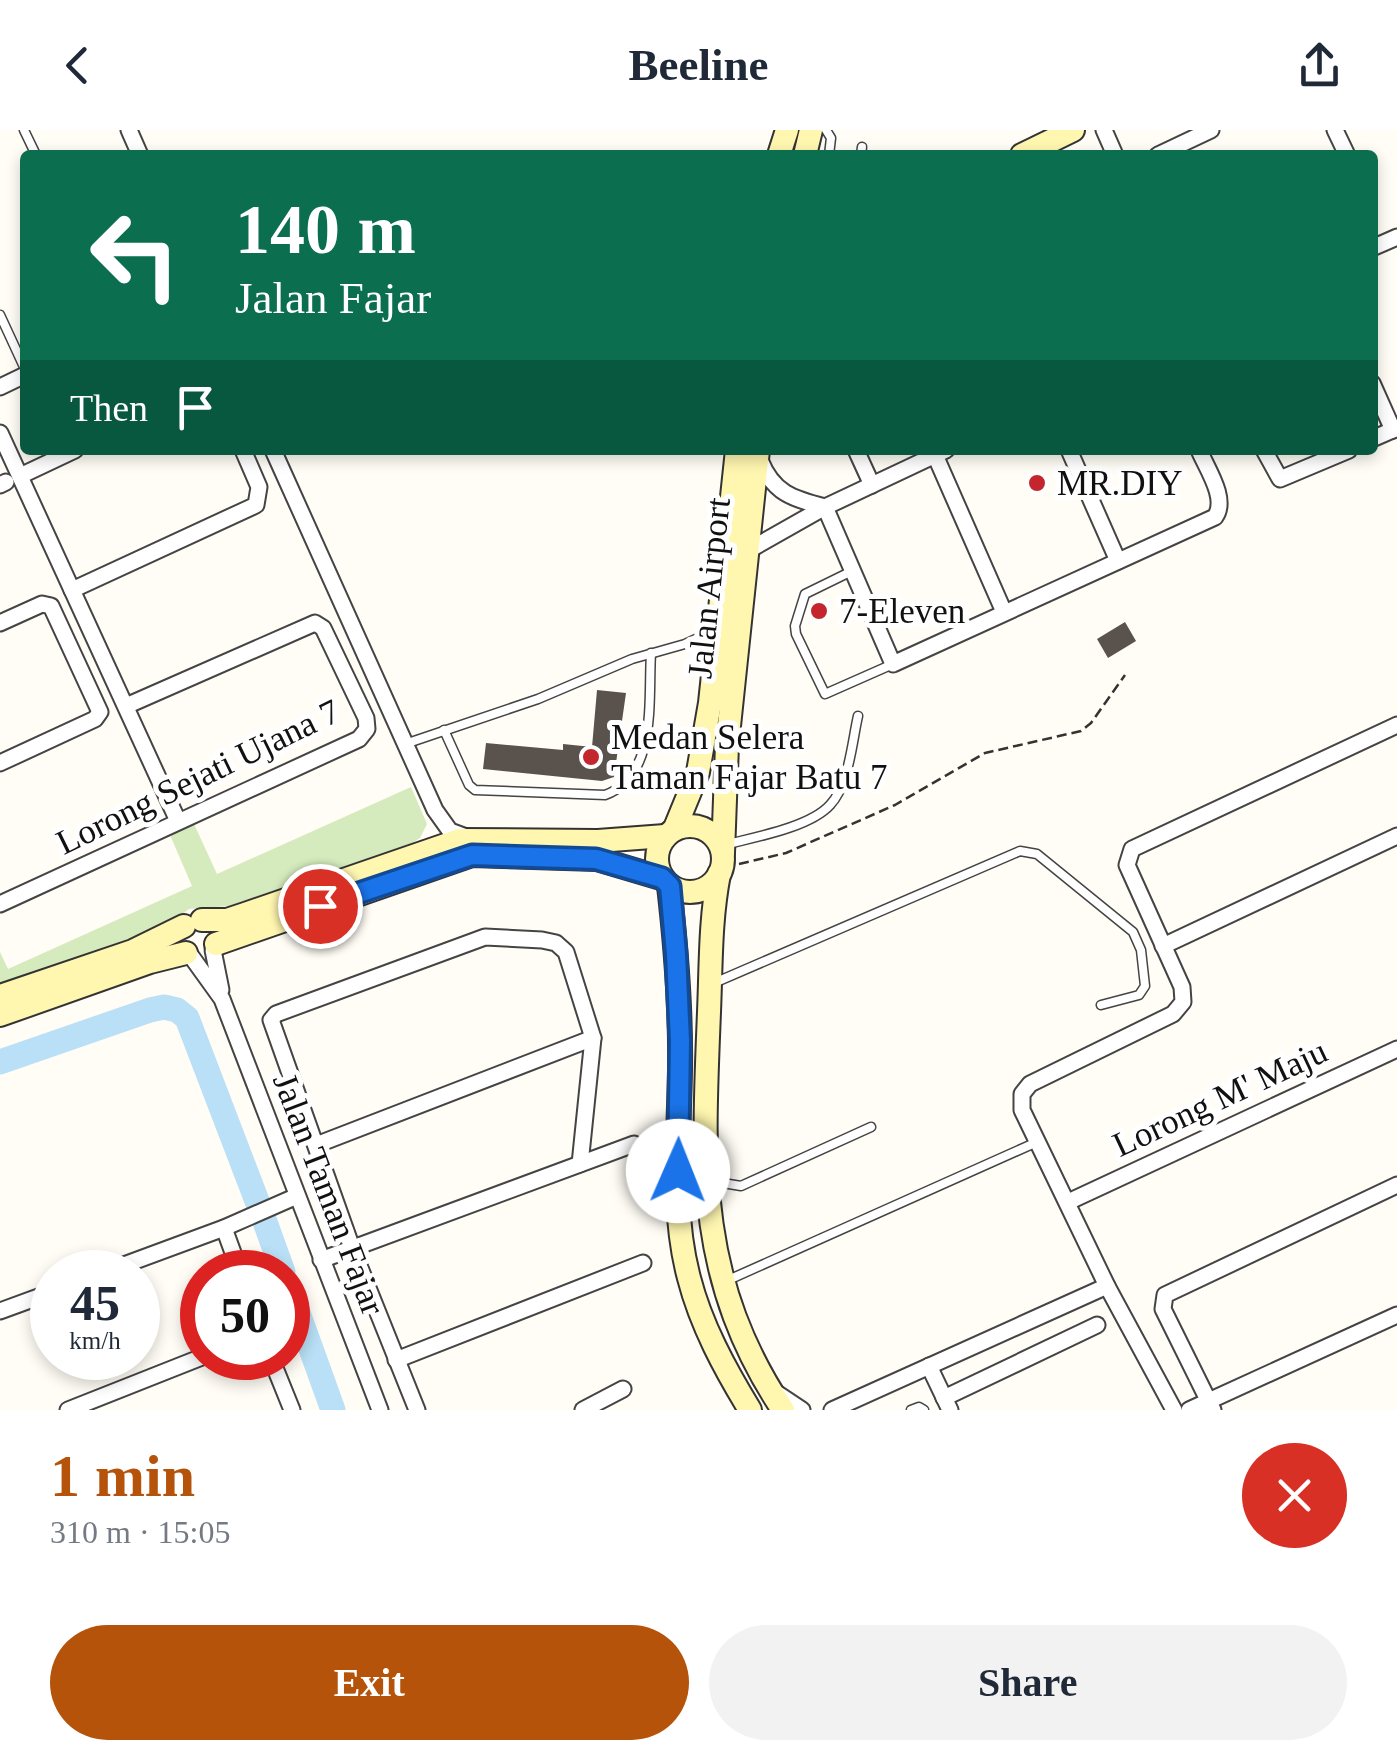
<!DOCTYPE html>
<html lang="en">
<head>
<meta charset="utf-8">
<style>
  :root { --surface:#fff; --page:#f2f2f3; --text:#1f2937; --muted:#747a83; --accent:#b45309 }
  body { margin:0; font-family:Georgia,serif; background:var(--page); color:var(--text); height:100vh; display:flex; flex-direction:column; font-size:38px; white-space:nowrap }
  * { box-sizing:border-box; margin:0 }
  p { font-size:32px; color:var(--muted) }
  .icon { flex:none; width:55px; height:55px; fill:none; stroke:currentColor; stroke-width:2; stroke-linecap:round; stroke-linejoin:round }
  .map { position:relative; height:1280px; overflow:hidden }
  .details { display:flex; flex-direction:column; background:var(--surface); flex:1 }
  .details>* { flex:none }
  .guide { position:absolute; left:20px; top:20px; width:1358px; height:305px; border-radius:10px; box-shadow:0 5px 15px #0003; background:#0b6e4f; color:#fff; overflow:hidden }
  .speed { position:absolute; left:30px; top:1120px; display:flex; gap:20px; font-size:50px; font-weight:700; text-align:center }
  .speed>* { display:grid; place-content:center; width:130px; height:130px; border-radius:50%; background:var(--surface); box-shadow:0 5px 15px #0003; line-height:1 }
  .speed small { font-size:25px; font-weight:400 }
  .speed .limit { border:15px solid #d22; background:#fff; color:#111 }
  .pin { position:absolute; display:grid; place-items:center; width:85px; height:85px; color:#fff; margin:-42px; border:5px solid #fff; border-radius:50%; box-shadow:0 2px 10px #0007 }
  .me { position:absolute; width:110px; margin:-55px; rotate:1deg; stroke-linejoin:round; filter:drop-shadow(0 0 8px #0008) }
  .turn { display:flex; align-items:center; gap:35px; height:210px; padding:0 50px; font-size:45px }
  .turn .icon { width:130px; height:130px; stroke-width:2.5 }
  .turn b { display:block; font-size:70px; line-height:85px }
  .then { display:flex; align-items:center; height:95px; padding:0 50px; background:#0003; gap:20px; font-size:38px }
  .round { display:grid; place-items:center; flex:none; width:105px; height:105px; border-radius:52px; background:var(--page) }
  .overview { display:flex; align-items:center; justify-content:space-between; height:170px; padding:0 50px }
  h1 { font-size:60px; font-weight:800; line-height:75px; color:var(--accent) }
  .primary-button { display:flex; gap:20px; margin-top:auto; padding:20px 50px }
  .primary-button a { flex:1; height:115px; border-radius:60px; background:var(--accent); color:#fff; font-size:40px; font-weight:800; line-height:115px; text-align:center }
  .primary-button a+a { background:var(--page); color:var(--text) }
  header { display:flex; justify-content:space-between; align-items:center; height:130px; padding:0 50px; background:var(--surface); font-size:45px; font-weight:800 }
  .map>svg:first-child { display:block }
  .green { fill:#d5ebbd }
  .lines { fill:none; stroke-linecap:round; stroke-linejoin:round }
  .river { stroke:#b9e0f7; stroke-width:25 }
  .building { fill:#5a524d }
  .lane-casing { stroke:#444; stroke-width:11 }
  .street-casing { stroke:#444; stroke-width:19 }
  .secondary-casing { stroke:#333; stroke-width:26 }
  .path { stroke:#333; stroke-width:2.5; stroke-dasharray:10 5; stroke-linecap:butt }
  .lane { stroke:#fff; stroke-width:8 }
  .street { stroke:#fff; stroke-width:15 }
  .secondary { stroke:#fff6b0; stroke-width:22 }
  .route-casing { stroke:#114b97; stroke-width:25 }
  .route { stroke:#1a73e8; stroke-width:18 }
  .poi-dot { fill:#c4262e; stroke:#fff; stroke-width:4 }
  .labels { text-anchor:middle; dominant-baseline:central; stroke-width:10; stroke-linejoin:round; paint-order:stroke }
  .poi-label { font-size:35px; fill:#111; stroke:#fff; text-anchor:start }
  .street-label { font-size:35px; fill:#111; stroke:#fff }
</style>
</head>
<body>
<header><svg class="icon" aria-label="back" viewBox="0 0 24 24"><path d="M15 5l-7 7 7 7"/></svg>Beeline<svg class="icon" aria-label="share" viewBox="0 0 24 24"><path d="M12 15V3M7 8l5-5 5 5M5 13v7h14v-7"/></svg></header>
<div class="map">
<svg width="1397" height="1280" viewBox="0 0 1397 1280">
  <rect width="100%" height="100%" fill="#fffdf5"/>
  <polygon class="green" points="411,657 427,694 420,708 412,713 229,776 189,779 159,802 0,856 0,822 8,839 192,756 170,705 194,694 217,744"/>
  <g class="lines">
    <g class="river">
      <polyline points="0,932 150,880 164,877 177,880 187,888 257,1071"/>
      <polyline points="265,1092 283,1142"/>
      <polyline points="288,1155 333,1280"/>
    </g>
  </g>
  <g class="building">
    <polygon points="1125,492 1136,511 1108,528 1097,509"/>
    <polygon points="597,560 626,563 614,647 602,651 483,639 486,613 563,620 563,614 592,617"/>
  </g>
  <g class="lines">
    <defs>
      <g id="lane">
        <polyline points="24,0 36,25"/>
        <polyline points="826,0 831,8 829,25"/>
        <polyline points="861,25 862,17"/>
        <polyline points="0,185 25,239"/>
        <polyline points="852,441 805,464 795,496 796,504 825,564 893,534"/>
        <path d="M444 600 469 655 475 660 605 665C658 646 648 569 651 523"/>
        <polyline points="405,614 538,569 632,529 685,514 698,508 712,496"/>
        <path d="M728 714C756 707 810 697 830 675 849 655 852 612 858 586"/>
        <polyline points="714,853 1020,721 1037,724 1133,802 1141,820 1145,856 1139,865 1101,875"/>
        <polyline points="711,1051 741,1056 871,997"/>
        <polyline points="726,1151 1037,1012"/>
        <polyline points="911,1280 919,1277 924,1280"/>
      </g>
      <g id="street">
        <polyline points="129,0 140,25"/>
        <polyline points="1104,0 1115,25"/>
        <polyline points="1335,0 1347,25"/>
        <polyline points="1158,25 1211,0"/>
        <polyline points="1372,118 1397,107"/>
        <polyline points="1372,253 1393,300"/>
        <polyline points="0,257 25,245"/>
        <polyline points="0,303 178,691"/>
        <polyline points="1372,309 1397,298"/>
        <polyline points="273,320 435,680 450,701 469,708"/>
        <polyline points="856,320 872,355"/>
        <polyline points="1069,320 1118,431"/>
        <polyline points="1264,320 1280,349 1349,320"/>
        <polyline points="935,325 1004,482"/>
        <path d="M760 330C773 363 793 369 825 377"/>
        <polyline points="20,346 75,320"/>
        <polyline points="0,355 6,352"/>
        <path d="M825 377 893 534 1215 387C1228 369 1207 339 1199 320"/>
        <polyline points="749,420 825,377 946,320"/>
        <polyline points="72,460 256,375 259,357 243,320"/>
        <polyline points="0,493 42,474 51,476 100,582 95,589 0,633"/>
        <polyline points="0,774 359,609 367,599 366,588 323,498 315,493 126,576"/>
        <polyline points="1163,816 1397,706"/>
        <polyline points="213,820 221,860"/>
        <polyline points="191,826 222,869 380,1280"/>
        <polyline points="316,1015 593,908"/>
        <polyline points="1068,1072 1397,919"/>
        <polyline points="224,1098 240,1142"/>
        <polyline points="321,1130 634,1014"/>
        <polyline points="105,1142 224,1098 297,1066"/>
        <polyline points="0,1181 52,1162"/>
        <polyline points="271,1228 292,1280"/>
        <polyline points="396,1230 643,1133"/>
        <polyline points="929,1236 950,1280"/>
        <polyline points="778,1264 802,1280"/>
        <polyline points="944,1268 1097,1195"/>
        <polyline points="68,1280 202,1227"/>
        <polyline points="417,1280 352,1118 271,890 276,884 485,807 542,810 556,813 566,822 593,908 580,1034"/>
        <polyline points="583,1280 623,1259"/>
        <polyline points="832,1280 1107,1156"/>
        <polyline points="1174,1280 1107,1156 1022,980 1022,964 1030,954 1173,884 1183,872 1182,857 1127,735 1132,719 1397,595"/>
        <polyline points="1189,1280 1397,1185"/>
        <polyline points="1213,1280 1163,1179 1165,1165 1397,1055"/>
      </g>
      <g id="secondary">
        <polyline points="779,25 787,0"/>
        <polyline points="805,25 811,0"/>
        <polyline points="1022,25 1073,0"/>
        <circle cx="690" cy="729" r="33"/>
        <polyline points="675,698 698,642 710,573 737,320"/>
        <polyline points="723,723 727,615 758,320"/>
        <path d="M719 744C710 790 711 835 709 882 703 1032 695 1148 783 1280"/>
        <path d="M669 756C676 817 681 879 680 940 679 1009 671 1081 689 1148 701 1195 725 1239 750 1280"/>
        <polyline points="202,790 227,790 245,784 460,710 598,711 665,706"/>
        <polyline points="216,814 472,725 597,729 661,748"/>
        <polyline points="0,866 133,821 184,796"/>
        <polyline points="0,885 150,832 186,823"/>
      </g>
    </defs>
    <use href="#lane" class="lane-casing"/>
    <use href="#street" class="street-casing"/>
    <use href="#secondary" class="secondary-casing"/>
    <polyline class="path" points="739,734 786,723 895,675 985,623 1081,601 1091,593 1125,545"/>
    <use href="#lane" class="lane"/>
    <use href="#street" class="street"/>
    <use href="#secondary" class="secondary"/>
  </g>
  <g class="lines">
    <defs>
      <polyline id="route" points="320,776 472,725 596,729 662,748 670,756 676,824 680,911 678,1041"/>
    </defs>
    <use href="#route" class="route-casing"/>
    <use href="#route" class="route"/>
  </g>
  <g class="poi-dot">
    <circle cx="1037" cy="353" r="10"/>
    <circle cx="819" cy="481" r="10"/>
    <circle cx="591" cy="627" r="10"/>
  </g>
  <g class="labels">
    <g class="poi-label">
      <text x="1057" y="353">MR.DIY</text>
      <text x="839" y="481">7-Eleven</text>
      <text x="611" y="607">Medan Selera<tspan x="611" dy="40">Taman Fajar Batu 7</tspan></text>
    </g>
    <g class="street-label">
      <text transform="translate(709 458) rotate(-84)">Jalan Airport</text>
      <text transform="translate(198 647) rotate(-26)">Lorong Sejati Ujana 7</text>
      <text transform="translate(1220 968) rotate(-25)">Lorong M' Maju</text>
      <text transform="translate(329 1064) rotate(69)">Jalan Taman Fajar</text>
    </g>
  </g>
</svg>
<div class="speed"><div>45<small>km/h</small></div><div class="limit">50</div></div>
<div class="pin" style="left:320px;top:776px;background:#d93025"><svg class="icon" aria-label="arrive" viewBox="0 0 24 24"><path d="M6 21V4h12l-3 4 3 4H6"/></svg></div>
<svg class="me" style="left:678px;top:1041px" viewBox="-20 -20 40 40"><circle r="19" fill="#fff"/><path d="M0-13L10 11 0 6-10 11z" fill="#1a73e8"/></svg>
<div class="guide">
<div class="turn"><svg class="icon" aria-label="left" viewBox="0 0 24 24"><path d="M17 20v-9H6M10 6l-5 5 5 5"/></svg><div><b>140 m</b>Jalan Fajar</div></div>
<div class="then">Then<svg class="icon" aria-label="arrive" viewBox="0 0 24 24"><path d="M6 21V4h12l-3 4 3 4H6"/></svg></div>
</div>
</div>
<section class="details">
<div class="overview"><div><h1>1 min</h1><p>310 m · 15:05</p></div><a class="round" style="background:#d93025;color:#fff"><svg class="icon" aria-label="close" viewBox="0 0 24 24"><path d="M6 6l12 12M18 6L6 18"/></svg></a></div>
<div class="primary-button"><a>Exit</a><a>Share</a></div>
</section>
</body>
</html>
